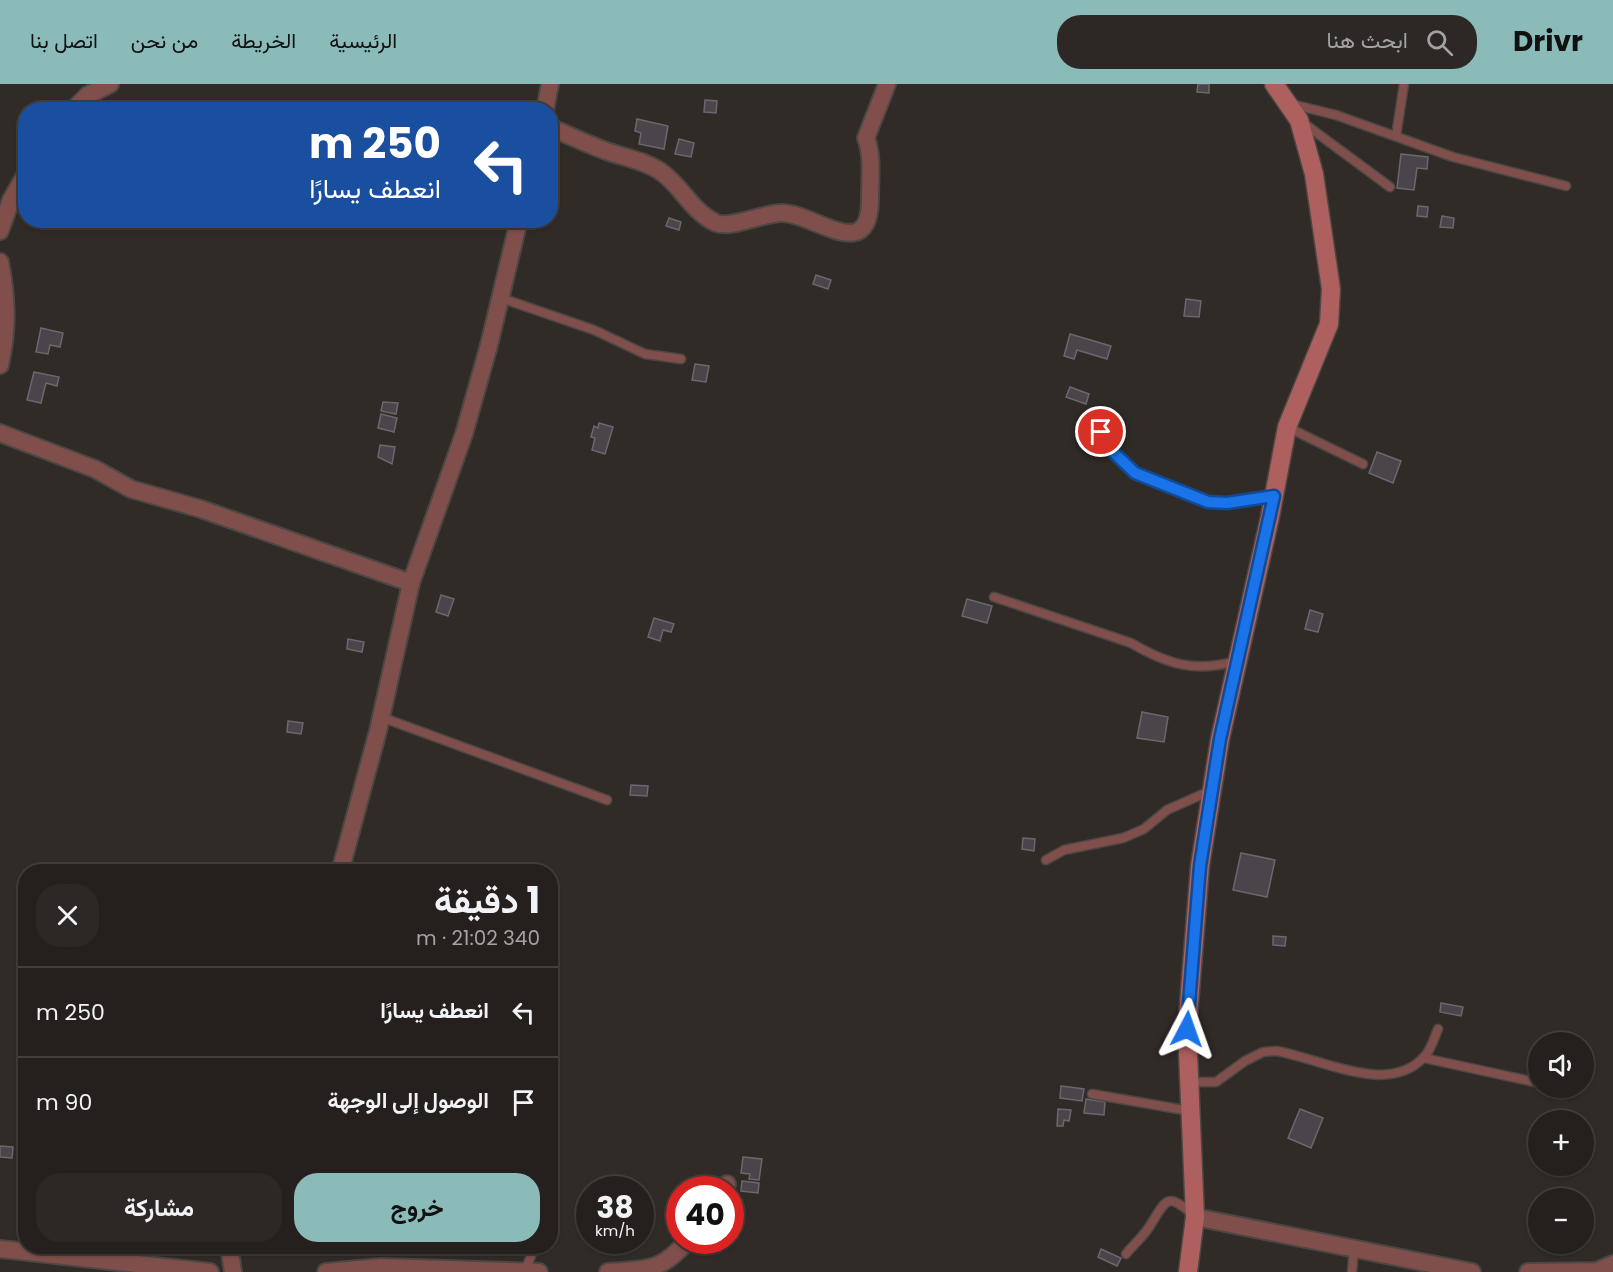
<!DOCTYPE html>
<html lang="ar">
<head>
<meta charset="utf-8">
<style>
  :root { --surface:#25201d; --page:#2d2826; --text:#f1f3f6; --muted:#a3a3a4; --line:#423e3b; --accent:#8bbbb9 }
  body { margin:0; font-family:Poppins,Vazirmatn,sans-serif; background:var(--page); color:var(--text); direction:rtl; height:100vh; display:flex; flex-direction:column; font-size:22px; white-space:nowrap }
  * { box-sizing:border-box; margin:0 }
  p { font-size:20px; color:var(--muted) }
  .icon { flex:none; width:33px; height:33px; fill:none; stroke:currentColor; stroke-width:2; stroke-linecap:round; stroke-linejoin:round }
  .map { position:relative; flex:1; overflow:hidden; direction:ltr }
  .sheet { position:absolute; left:18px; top:780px; width:540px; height:390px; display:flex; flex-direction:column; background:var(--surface); border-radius:24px; box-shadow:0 2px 4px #0004,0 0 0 2px var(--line); direction:rtl }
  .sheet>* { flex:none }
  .guide { position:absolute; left:18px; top:18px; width:540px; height:126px; border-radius:24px; box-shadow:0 2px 4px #0004,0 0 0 2px var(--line); direction:rtl; background:#1a4fa0; color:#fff; overflow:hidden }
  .tools { position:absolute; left:1528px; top:948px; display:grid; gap:12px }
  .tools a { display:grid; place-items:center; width:66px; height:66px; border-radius:50%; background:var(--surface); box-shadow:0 2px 4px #0004,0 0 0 2px var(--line); font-size:30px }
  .speed { position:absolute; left:576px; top:1092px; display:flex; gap:12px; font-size:30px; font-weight:700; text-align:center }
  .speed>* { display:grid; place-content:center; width:78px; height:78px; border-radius:50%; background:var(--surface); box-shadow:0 2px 4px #0004,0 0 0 2px var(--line); line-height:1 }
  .speed small { font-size:15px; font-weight:400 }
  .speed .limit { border:9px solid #d22; background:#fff; color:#111 }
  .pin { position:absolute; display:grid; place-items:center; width:51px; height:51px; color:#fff; margin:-26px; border:3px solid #fff; border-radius:50%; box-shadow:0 2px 6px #0007 }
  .me { position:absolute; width:66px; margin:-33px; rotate:4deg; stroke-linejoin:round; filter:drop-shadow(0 0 4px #0008) }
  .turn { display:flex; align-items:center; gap:21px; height:126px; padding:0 18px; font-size:27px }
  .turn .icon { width:78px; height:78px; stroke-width:2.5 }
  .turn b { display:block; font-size:42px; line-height:51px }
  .round { display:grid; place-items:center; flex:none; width:63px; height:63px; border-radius:24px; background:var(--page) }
  .summary { display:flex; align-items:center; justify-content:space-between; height:102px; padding:0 18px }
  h1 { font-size:36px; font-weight:700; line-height:45px }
  .action { display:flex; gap:12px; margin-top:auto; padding:12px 18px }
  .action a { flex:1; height:69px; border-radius:24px; background:var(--accent); color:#111; font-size:24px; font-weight:700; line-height:69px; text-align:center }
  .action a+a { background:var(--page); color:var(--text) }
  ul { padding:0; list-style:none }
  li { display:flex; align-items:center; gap:18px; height:90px; padding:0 18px; border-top:2px solid var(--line) }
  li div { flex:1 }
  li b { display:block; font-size:22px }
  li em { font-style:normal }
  header { display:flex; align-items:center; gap:36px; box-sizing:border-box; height:84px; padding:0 30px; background:var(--accent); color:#111 }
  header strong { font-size:28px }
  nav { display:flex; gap:33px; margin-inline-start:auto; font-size:21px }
  .search { width:420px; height:54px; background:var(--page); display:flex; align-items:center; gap:15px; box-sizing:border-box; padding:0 21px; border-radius:24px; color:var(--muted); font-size:22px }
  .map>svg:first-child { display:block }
  .building { fill:#49454b; stroke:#6a676d; stroke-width:1.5 }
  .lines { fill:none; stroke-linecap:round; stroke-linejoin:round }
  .lane-casing { stroke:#4c4743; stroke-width:11 }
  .street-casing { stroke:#4c4743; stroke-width:20 }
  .secondary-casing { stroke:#4c4743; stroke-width:21 }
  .lane { stroke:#804f4c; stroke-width:8 }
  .street { stroke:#804f4c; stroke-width:16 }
  .secondary { stroke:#ad605d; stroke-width:18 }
  .route-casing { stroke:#114b97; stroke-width:15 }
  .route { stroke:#1a73e8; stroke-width:10 }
</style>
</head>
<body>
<header>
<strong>Drivr</strong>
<div class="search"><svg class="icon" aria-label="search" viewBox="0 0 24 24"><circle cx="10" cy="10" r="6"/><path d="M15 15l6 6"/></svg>ابحث هنا</div>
<nav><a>الرئيسية</a><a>الخريطة</a><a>من نحن</a><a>اتصل بنا</a></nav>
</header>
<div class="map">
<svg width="1613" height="1188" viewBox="0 0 1613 1188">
  <rect width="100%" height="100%" fill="#312b27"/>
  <g class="building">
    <polygon points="1198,0 1209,0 1209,9 1197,8"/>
    <polygon points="705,16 717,17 716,29 704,28"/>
    <polygon points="637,35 668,42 664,65 639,60 641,49 635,47"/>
    <polygon points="679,55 694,59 691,73 675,70"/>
    <polygon points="1401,70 1428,73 1427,85 1417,84 1414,106 1397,104"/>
    <polygon points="1418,122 1428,123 1427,133 1417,132"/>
    <polygon points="1442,132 1454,134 1453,144 1440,143"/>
    <polygon points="669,134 681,138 679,146 666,142"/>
    <polygon points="816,191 831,196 828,205 813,200"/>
    <polygon points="1186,215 1201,217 1199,233 1184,232"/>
    <polygon points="41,244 63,249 60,263 50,261 48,270 36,268"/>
    <polygon points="1070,250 1111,262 1107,275 1077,266 1074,275 1064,272"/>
    <polygon points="695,280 709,282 706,298 692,296"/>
    <polygon points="34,288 59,293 57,302 46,299 41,319 27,316"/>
    <polygon points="1070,303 1089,310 1086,320 1066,313"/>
    <polygon points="383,318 398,319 396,330 381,327"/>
    <polygon points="381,330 397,334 394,348 378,344"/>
    <polygon points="599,339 613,343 605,370 592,366 595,354 591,353 594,342 598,344"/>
    <polygon points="380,361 395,363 392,380 378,373"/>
    <polygon points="1377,368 1401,377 1393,399 1369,389"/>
    <polygon points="441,511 454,515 448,532 436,528"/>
    <polygon points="967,515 992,522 987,539 962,532"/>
    <polygon points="1310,526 1323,530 1318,548 1305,545"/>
    <polygon points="654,534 674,540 671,548 663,546 660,557 648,553"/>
    <polygon points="348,555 364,558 362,568 347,565"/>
    <polygon points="1142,628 1168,633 1164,658 1137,654"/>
    <polygon points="288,637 303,639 301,650 287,648"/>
    <polygon points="631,701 648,702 647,712 630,711"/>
    <polygon points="1023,754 1035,755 1034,767 1022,765"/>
    <polygon points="1241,769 1275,776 1267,813 1233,806"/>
    <polygon points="1273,852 1286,853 1285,862 1273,861"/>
    <polygon points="1441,919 1463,923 1461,932 1440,928"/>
    <polygon points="1061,1002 1084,1005 1082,1017 1060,1014"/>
    <polygon points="1086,1015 1105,1018 1104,1031 1084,1029"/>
    <polygon points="1058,1025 1071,1026 1069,1037 1064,1036 1063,1042 1057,1042"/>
    <polygon points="1300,1025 1323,1034 1311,1064 1288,1054"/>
    <polygon points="0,1062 13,1063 12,1074 0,1073"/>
    <polygon points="743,1073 762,1075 759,1096 749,1095 750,1090 741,1089"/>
    <polygon points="742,1097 759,1099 758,1109 741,1107"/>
    <polygon points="1101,1165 1121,1174 1117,1182 1098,1173"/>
  </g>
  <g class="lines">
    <defs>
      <g id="lane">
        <polyline points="1291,20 1336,31 1453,73 1566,102"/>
        <polyline points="1302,38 1390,103"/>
        <polyline points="1396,52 1404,0"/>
        <polyline points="501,214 594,246 645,270 681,275"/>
        <polyline points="1093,330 1112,367 1135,389 1208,418 1227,419 1273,412"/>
        <polyline points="1287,343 1363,380"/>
        <path d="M994 513 1131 559C1167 580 1195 589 1236 577"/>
        <polyline points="381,633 607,716"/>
        <polyline points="1046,776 1064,766 1123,754 1144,745 1167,726 1212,706"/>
        <polyline points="1424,974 1539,999"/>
        <path d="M1189 998H1216L1245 977 1263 968 1276 967C1320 974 1387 1012 1423 974 1431 967 1434 954 1438 945"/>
        <polyline points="1092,1010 1190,1027"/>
        <path d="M1126 1170C1134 1160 1145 1151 1151 1140 1166 1116 1167 1108 1192 1130"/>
        <polyline points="525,1187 535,1162"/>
        <polyline points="1352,1188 1354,1164"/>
      </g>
      <g id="street">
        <polyline points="73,26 88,11 110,0"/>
        <polyline points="545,26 550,0"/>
        <path d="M550 43C570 52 589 61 609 68 627 74 645 77 660 87 682 102 691 127 716 139 731 145 763 129 782 129 815 129 871 183 870 113 870 93 873 73 866 54L887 0"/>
        <polyline points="0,147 11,116 26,90"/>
        <path d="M0 178C7 214 8 245 0 281"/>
        <polyline points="0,349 95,385 131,405 201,425 411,499"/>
        <polyline points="340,788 378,647 411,499 464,350 489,261 519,136"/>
        <polyline points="723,1106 727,1100"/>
        <polyline points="1195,1133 1472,1188"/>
        <polyline points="229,1162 233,1188"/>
        <polyline points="0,1165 210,1188"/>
        <polyline points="326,1188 381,1183 539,1188"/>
        <path d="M608 1188C648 1185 661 1188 688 1156"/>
        <polyline points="1528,1188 1597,1187 1613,1180"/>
      </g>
      <polyline id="secondary" points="1188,1188 1195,1133 1187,945 1200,782 1220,655 1270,433 1287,343 1329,240 1331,205 1314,90 1299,36 1274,0"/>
    </defs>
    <use href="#lane" class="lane-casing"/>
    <use href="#street" class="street-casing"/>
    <use href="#secondary" class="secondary-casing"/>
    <use href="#lane" class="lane"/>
    <use href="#street" class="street"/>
    <use href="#secondary" class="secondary"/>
  </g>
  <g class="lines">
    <defs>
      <polyline id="route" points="1101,348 1112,367 1135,389 1208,418 1227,419 1274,412 1220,655 1200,782 1187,945"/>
    </defs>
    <use href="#route" class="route-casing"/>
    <use href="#route" class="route"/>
  </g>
</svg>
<div class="tools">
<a><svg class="icon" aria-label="sound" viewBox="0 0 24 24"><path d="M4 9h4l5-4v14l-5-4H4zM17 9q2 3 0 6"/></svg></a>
<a>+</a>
<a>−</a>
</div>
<div class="speed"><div>38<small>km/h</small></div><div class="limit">40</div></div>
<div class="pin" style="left:1101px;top:348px;background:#d93025"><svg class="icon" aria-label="arrive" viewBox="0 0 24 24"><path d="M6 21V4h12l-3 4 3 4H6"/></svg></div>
<svg class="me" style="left:1187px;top:945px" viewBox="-20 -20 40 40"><path d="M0-17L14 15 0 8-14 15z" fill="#1a73e8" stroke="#fff" stroke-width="4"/></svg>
<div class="guide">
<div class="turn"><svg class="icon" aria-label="left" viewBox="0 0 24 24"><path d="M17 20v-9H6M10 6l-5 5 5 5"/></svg><div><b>250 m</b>انعطف يسارًا</div></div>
</div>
<section class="sheet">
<div class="summary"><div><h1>1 دقيقة</h1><p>340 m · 21:02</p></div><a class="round"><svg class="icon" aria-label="close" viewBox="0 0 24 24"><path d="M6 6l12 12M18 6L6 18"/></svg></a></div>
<ul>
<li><svg class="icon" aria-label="left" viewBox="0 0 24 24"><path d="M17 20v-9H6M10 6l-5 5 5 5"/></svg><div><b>انعطف يسارًا</b></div><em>250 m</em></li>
<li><svg class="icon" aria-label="arrive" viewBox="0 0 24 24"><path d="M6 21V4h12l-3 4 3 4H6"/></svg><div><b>الوصول إلى الوجهة</b></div><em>90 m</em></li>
</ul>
<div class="action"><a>خروج</a><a>مشاركة</a></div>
</section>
</div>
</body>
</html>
